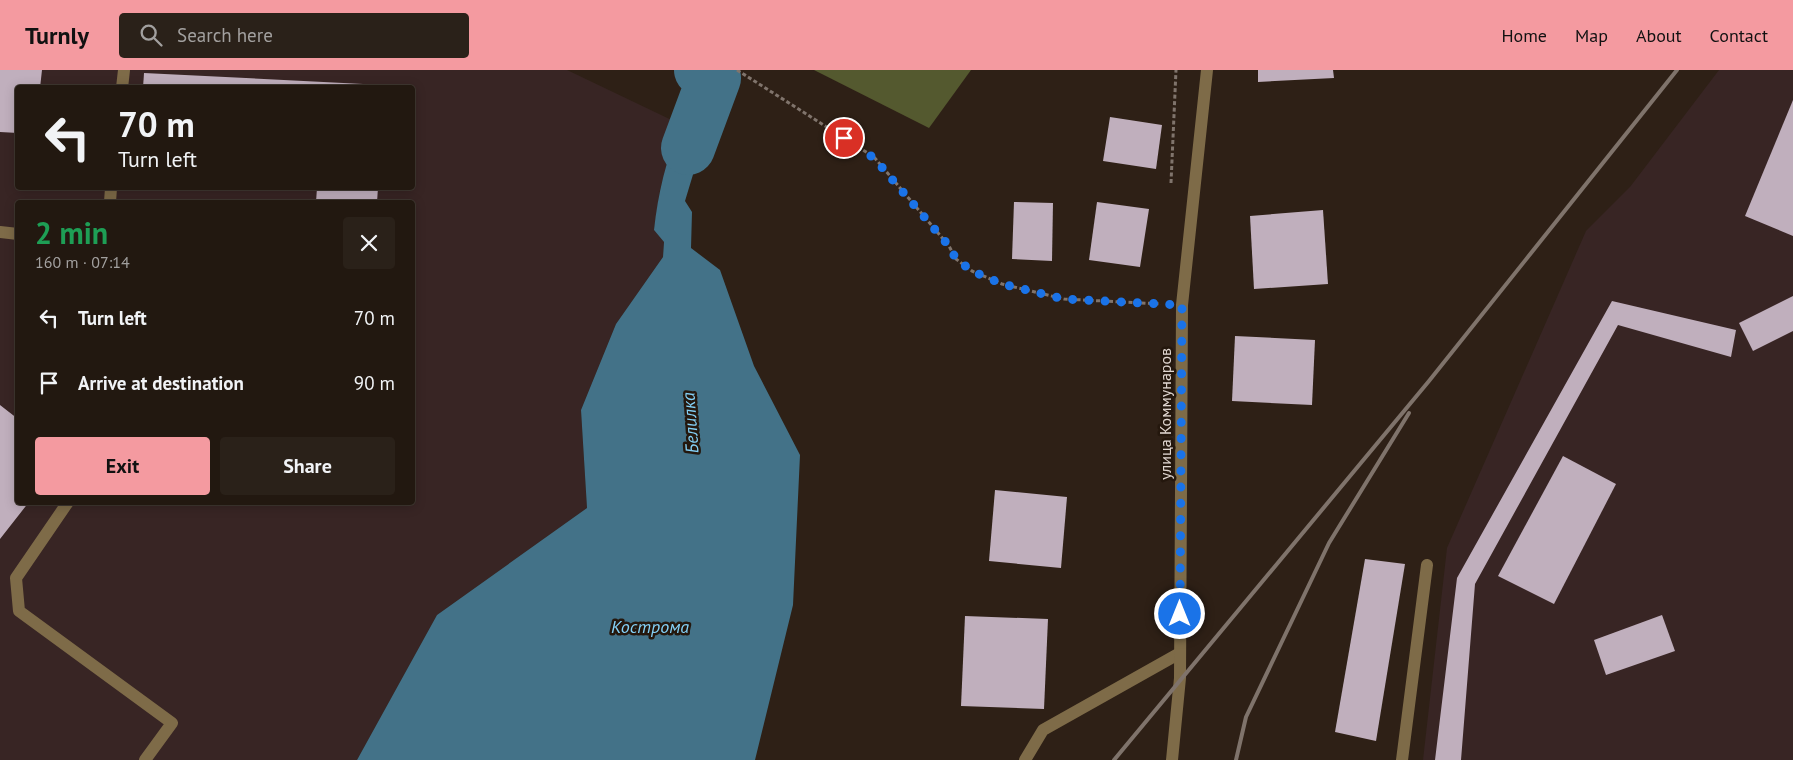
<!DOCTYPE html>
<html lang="en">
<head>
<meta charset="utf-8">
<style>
  :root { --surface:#221810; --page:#2a2119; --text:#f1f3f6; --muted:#a2a09f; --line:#3f3730; --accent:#f49aa0 }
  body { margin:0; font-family:"PT Sans",sans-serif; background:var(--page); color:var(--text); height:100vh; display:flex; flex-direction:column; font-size:19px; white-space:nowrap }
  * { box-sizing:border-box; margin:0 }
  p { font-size:16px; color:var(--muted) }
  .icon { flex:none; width:28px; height:28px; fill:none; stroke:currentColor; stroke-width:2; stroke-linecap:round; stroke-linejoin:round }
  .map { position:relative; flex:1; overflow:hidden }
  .side { position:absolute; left:15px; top:130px; width:400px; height:305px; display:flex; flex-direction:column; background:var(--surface); border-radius:5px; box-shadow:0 2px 12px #0003,0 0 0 1px var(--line) }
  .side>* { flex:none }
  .hud { position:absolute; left:15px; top:15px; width:400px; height:105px; border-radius:5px; box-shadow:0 2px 12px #0003,0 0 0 1px var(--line); background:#221810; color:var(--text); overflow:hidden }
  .pin { position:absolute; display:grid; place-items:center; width:42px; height:42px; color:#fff; margin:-21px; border:2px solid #fff; border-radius:50%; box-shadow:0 1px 5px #0007 }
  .me { position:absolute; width:55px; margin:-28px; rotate:0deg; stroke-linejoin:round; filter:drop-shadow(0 0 4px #0008) }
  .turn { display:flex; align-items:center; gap:18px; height:105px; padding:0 20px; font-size:22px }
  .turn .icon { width:65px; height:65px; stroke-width:2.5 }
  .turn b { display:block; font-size:35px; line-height:42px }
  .round { display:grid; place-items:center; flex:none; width:52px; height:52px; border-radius:5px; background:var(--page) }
  .headline { display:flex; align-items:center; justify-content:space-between; height:85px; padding:0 20px }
  h1 { font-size:30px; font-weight:800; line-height:38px; color:#1e9e55 }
  .cta { display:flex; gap:10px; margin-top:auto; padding:10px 20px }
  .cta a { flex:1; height:58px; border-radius:5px; background:var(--accent); color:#111; font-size:20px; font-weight:800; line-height:58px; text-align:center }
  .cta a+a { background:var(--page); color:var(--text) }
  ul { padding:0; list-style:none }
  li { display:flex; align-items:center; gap:15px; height:65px; padding:0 20px }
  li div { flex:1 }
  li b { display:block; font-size:19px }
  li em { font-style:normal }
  header { display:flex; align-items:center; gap:30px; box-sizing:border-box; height:70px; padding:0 25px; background:var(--accent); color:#111 }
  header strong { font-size:24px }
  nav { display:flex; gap:28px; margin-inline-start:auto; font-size:18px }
  .search { width:350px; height:45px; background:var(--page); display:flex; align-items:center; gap:12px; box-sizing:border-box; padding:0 18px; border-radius:5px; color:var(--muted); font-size:19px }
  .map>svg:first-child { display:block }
  .industrial { fill:#382524; fill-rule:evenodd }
  .forest { fill:#54592f }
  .water { fill:#437288 }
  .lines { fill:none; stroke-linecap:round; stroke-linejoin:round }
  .river { stroke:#437288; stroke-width:54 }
  .building { fill:#c0afbd }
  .path { stroke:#80746c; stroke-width:3; stroke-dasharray:4 2.5; stroke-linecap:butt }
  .minor { stroke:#7e6b48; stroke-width:12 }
  .rail { stroke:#7f736b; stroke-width:4 }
  .route { stroke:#1a73e8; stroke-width:9; stroke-dasharray:0 16.2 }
  .labels { text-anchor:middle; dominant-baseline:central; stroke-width:5; stroke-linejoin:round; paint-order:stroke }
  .street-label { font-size:16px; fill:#e0d6d0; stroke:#24170d }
  .water-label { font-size:18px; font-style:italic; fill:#84d1f7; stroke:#24170d }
</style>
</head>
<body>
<header>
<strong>Turnly</strong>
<div class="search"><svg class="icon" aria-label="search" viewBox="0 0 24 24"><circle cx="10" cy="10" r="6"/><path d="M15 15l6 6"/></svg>Search here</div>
<nav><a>Home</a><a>Map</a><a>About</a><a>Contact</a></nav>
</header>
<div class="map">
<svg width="1793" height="690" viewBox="0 0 1793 690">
  <rect width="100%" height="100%" fill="#2e2016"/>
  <g class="industrial">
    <path d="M0 0H567L682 55 669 86 660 120 654 160 664 172 663 187 616 254 581 340 587 438 437 545 357 690H0ZM18 18H412V118H18ZM18 132H412V432H18Z"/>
    <polygon points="1719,0 1793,0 1793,690 1423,690 1447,478 1586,161 1630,117"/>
  </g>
  <polygon class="forest" points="814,0 971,0 929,58"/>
  <path class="water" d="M714 8 723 31 709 68 698 88 685 131 692 142 691 178 720 200 754 296 800 385 793 535 755 690H357L437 545 587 438 581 340 616 254 663 187 664 172 654 160C658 124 666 88 681 56 689 39 703 23 714 8Z"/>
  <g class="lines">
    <polyline class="river" points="688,78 714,8 701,0"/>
  </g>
  <g class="building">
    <polygon points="0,0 42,0 40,18 18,18 18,63 0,62"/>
    <polygon points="1258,0 1333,0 1334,8 1258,12"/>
    <polygon points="144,3 383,15 383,18 143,18"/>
    <polygon points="1793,30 1793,166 1745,146"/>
    <polygon points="1110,47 1162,55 1156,99 1103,91"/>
    <polygon points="317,118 378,118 377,132 316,132"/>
    <polygon points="1014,132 1053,133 1052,191 1012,189"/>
    <polygon points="1097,132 1149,139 1140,197 1089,190"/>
    <polygon points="1323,140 1328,214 1254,219 1250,146"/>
    <polygon points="1793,226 1793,261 1753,281 1739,253"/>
    <polygon points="1612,231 1736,260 1731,287 1618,255 1475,514 1461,690 1435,690 1457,508"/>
    <polygon points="1235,266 1315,270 1312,335 1232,331"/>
    <polygon points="0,335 18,349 18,432 29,432 0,469"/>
    <polygon points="1563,386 1616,414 1554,534 1498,506"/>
    <polygon points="995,420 1067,427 1061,498 989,491"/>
    <polygon points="1365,489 1405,494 1376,671 1335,662"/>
    <polygon points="1662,545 1675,581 1606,605 1594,570"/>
    <polygon points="965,546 1048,549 1044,639 961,636"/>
  </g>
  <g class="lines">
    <g class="path">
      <polyline points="737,0 874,87 949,176 956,189 972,201 1002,214 1064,229 1161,234"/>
      <polyline points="1171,113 1176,0"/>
    </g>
    <g class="minor">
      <polyline points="122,18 124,0"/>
      <polyline points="110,132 111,118"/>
      <polyline points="0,162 18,164"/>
      <polyline points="68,432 16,508 19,541 172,653 145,690"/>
      <polyline points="1025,690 1043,660 1180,583"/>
      <polyline points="1172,690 1180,608 1182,235 1207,0"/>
      <polyline points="1402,690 1427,495"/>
    </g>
    <g class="rail">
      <polyline points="1114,690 1429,311 1677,0"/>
      <polyline points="1236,690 1246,647 1329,473 1409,343"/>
    </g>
  </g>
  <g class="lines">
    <polyline class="route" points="844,68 874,88 949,176 956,189 972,201 1002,214 1064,229 1182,235 1180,544"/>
  </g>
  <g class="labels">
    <g class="street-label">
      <text transform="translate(1165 344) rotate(-90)">улица Коммунаров</text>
    </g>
    <g class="water-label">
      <text transform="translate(690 353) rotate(-94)">Белилка</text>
      <text x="650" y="556">Кострома</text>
    </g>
  </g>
</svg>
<div class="pin" style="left:844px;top:68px;background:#d93025"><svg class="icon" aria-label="arrive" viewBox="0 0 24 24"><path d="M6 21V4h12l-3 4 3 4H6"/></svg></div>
<svg class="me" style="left:1180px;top:544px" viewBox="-20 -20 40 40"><circle r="17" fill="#1a73e8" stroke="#fff" stroke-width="3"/><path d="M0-11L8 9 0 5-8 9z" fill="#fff"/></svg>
<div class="hud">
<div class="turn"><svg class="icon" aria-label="left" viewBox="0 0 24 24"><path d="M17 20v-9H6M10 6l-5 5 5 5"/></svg><div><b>70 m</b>Turn left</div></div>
</div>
<section class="side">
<div class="headline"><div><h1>2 min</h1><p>160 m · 07:14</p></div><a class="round"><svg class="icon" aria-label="close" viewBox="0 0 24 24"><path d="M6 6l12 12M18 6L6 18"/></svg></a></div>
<ul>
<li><svg class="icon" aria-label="left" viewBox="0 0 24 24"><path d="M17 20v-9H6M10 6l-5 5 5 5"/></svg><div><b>Turn left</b></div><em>70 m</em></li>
<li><svg class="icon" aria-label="arrive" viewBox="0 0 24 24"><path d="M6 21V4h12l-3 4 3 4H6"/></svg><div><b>Arrive at destination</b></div><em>90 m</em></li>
</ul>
<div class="cta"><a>Exit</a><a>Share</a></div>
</section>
</div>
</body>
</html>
